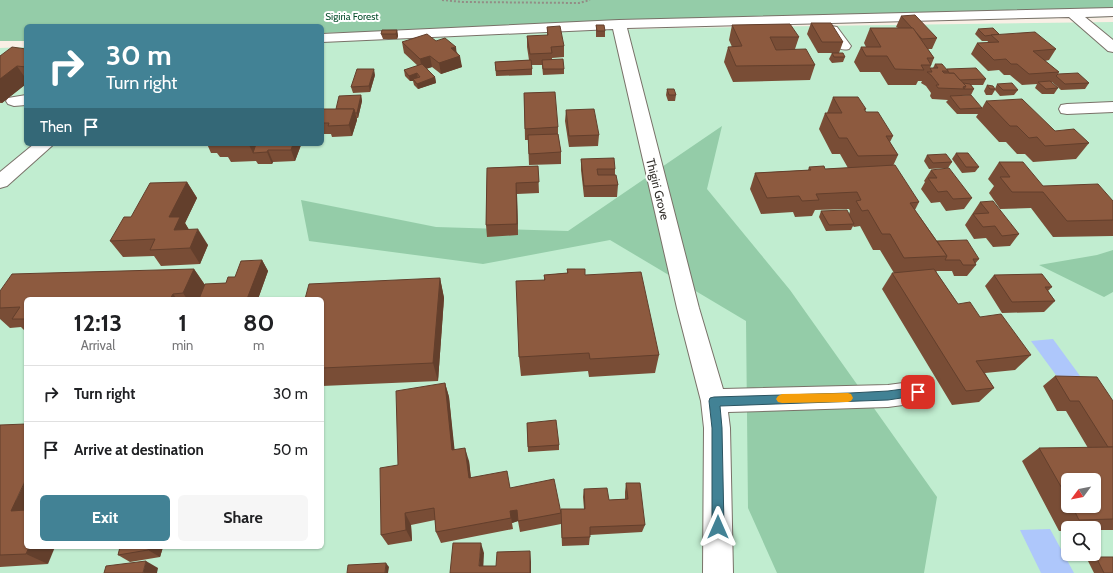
<!DOCTYPE html>
<html lang="en">
<head>
<meta charset="utf-8">
<style>
  :root { --surface:#fff; --page:#f6f6f6; --text:#202124; --muted:#757577; --line:#e0e0e0; --accent:#428295 }
  body { margin:0; font-family:Cabin,sans-serif; background:var(--page); color:var(--text); height:100vh; display:flex; flex-direction:column; font-size:15px; white-space:nowrap }
  * { box-sizing:border-box; margin:0 }
  p { font-size:13px; color:var(--muted) }
  .icon { flex:none; width:22px; height:22px; fill:none; stroke:currentColor; stroke-width:2; stroke-linecap:round; stroke-linejoin:round }
  .map { position:relative; flex:1; overflow:hidden }
  .side { position:absolute; left:24px; top:297px; width:300px; height:252px; display:flex; flex-direction:column; background:var(--surface); border-radius:6px; box-shadow:0 1px 3px #0004 }
  .side>* { flex:none }
  .guide { position:absolute; left:24px; top:24px; width:300px; height:122px; border-radius:6px; box-shadow:0 1px 3px #0004; background:#428295; color:#fff; overflow:hidden }
  .needle { width:26px; rotate:238deg }
  .controls { position:absolute; left:1061px; top:473px; display:grid; gap:8px }
  .controls a { display:grid; place-items:center; width:40px; height:40px; border-radius:6px; background:var(--surface); box-shadow:0 1px 3px #0004; font-size:20px }
  .pin { position:absolute; display:grid; place-items:center; width:34px; height:34px; color:#fff; margin:-17px; border-radius:8px; box-shadow:0 2px 6px #0006 }
  .me { position:absolute; width:44px; margin:-22px; rotate:0deg; stroke-linejoin:round; filter:drop-shadow(0 0 3px #0008) }
  .turn { display:flex; align-items:center; gap:14px; height:84px; padding:0 16px; font-size:18px }
  .turn .icon { width:52px; height:52px; stroke-width:2.5 }
  .turn b { display:block; font-size:28px; line-height:34px }
  .then { display:flex; align-items:center; height:38px; padding:0 16px; background:#0003; gap:8px; font-size:15px }
  .eta { display:flex; justify-content:space-evenly; align-items:center; height:68px; text-align:center }
  .eta b { font-size:24px; font-weight:700; line-height:28px }
  .primary-button { display:flex; gap:8px; margin-top:auto; padding:8px 16px }
  .primary-button a { flex:1; height:46px; border-radius:6px; background:var(--accent); color:#fff; font-size:16px; font-weight:700; line-height:46px; text-align:center }
  .primary-button a+a { background:var(--page); color:var(--text) }
  ul { padding:0; list-style:none }
  li { display:flex; align-items:center; gap:12px; height:56px; padding:0 16px; border-top:1px solid var(--line) }
  li div { flex:1 }
  li b { display:block; font-size:15px }
  li em { font-style:normal }
  .map>svg:first-child { display:block }
  .green { fill:#c1edd0; fill-rule:evenodd }
  .forest { fill:#94cca8 }
  .water { fill:#aec7fb }
  .lines { fill:none; stroke-linecap:round; stroke-linejoin:round }
  .minor-casing { stroke:#797168; stroke-width:2 }
  .path { stroke:#938c85; stroke-width:2; stroke-dasharray:2 2; stroke-linecap:butt }
  .minor { fill:#fff; fill-rule:evenodd }
  .wall { fill:#794d36; fill-rule:evenodd }
  .shaded-wall { fill:#633f2c }
  .building { fill:#8d5a3f; stroke:#633f2c }
  .route { fill:#428295; stroke:#2b5461 }
  .slow { fill:#f59e0b }
  .labels { text-anchor:middle; dominant-baseline:central; stroke-width:4; stroke-linejoin:round; paint-order:stroke }
  .far-park-label { font-size:10px; fill:#0a4f2e; stroke:#fff }
  .street-label { font-size:12px; fill:#302d29; stroke:#fff }
</style>
</head>
<body>
<div class="map">
<svg width="1113" height="573" viewBox="0 0 1113 573">
  <rect width="100%" height="100%" fill="#f9efe5"/>
  <path class="green" d="M1113 22V573H0V48L26 47V144H322V38L675 28ZM26 299H322V547H26ZM1068 480H1094V506H1068ZM1068 528H1094V554H1068Z"/>
  <g class="forest">
    <polygon points="0,0 1113,0 1113,17 621,26 322,33 322,26 26,26 26,41 0,41"/>
    <polygon points="722,126 707,189 790,290 937,497 924,573 777,573 748,508 746,321 610,240 483,264 309,241 301,200 436,227 568,231"/>
    <polygon points="1113,250 1113,292 1104,297 1039,265 1097,255"/>
  </g>
  <g class="water">
    <polygon points="1053,339 1083,380 1061,382 1031,341"/>
    <polygon points="1050,529 1074,573 1041,573 1020,530"/>
  </g>
  <g class="lines">
    <defs>
      <g id="minor">
        <polygon points="1113,8 1113,16 1085,17 1113,40 1113,52 1108,51 1069,17 627,28 699,308 723,389 888,385 918,381 927,384 931,392 927,400 918,403 888,407 728,412 730,428 733,573 703,573 704,428 701,401 677,308 613,29 322,42 322,34 619,20"/>
        <path d="M819 24 837 27 851 46 849 49C837 52 834 42 827 34L814 31 812 28 814 25Z"/>
        <polygon points="26,95 26,105 14,106 8,104 6,101 8,98"/>
        <polygon points="1113,102 1113,112 1067,114 1061,113 1059,109 1061,105 1067,104"/>
        <polygon points="34,144 54,144 7,186 0,188 0,172"/>
      </g>
    </defs>
    <use href="#minor" class="minor-casing"/>
    <polyline class="path" points="442,0 463,2 579,3 590,0"/>
    <use href="#minor" class="minor"/>
  </g>
  <g class="wall">
    <polygon points="901,16 937,38 932,49 928,49 934,58 930,68 933,68 935,64 947,69 986,79 983,85 971,85 974,89 971,95 961,95 982,108 986,101 1055,131 1089,143 1076,159 1033,162 1025,154 1017,154 1006,142 999,142 976,117 978,114 957,114 946,102 948,100 932,99 930,96 931,93 926,86 921,83 922,81 918,81 916,85 888,85 880,72 860,72 854,62 861,47 866,47 864,43 870,28 898,28 896,27"/>
    <polygon points="811,23 843,42 839,53 818,53 807,34"/>
    <polygon points="596,25 605,31 605,37 596,37"/>
    <polygon points="732,25 799,37 795,49 815,65 810,80 733,82 724,62 728,47 732,47 729,40"/>
    <polygon points="547,27 564,46 564,57 552,58 552,59 564,69 564,74 543,75 542,65 532,65 532,75 496,76 495,62 529,60 527,47 527,36 547,36"/>
    <polygon points="978,29 1056,49 1049,60 1045,61 1059,72 1058,74 1089,83 1085,89 1061,90 1052,82 1052,83 1058,88 1054,94 1042,94 1035,88 1037,84 1022,85 1010,75 1004,75 999,70 988,71 971,54 977,43 987,43 988,41 982,41 975,34"/>
    <polygon points="397,30 398,36 397,39 383,39 381,34"/>
    <polygon points="436,41 457,52 462,67 441,74 432,67 426,69 435,77 436,83 418,89 414,85 413,81 410,81 405,76 404,70 418,66 404,53 402,42"/>
    <polygon points="26,49 26,84 2,103 0,103 0,56"/>
    <polygon points="832,53 845,57 843,62 832,63 829,59"/>
    <polygon points="375,75 370,92 353,93 351,87"/>
    <polygon points="997,84 1018,90 1014,95 1000,96 995,90 992,95 986,95 984,91 987,85 995,89"/>
    <polygon points="667,89 676,95 675,101 668,101 666,95"/>
    <polygon points="524,93 558,127 558,134 561,152 561,164 529,165 528,140 525,140"/>
    <polygon points="361,95 362,101 358,118 357,118 357,120 352,136 332,137 331,134 322,134 322,109 336,109"/>
    <polygon points="833,97 866,109 865,111 866,112 893,136 890,142 898,155 893,166 919,202 915,210 937,241 979,259 975,264 976,265 967,276 954,276 952,271 937,271 936,272 958,304 980,317 1031,355 1015,370 985,373 994,388 979,402 952,405 882,289 892,273 894,273 880,250 873,250 860,226 854,227 853,226 851,230 826,231 819,217 821,211 849,214 850,211 849,209 815,210 812,216 795,217 793,212 761,214 750,189 755,173 808,170 809,167 825,169 848,168 840,154 832,154 819,129 825,113 827,113"/>
    <polygon points="566,110 599,135 598,146 569,147 565,121"/>
    <polygon points="207,144 300,144 301,145 295,161 273,162 272,164 258,164 256,161 231,162 228,157 220,157 217,153 211,153"/>
    <polygon points="956,153 979,167 975,172 962,173 952,159"/>
    <polygon points="927,155 952,162 948,168 929,169 924,161"/>
    <polygon points="581,159 615,169 615,175 618,185 617,197 584,197 581,170"/>
    <polygon points="999,162 1043,186 1113,201 1113,236 1053,237 1031,208 1000,209 989,193 994,186 988,179"/>
    <polygon points="538,166 539,193 517,194 518,235 487,237 486,225 487,168"/>
    <polygon points="931,170 972,198 964,209 946,211 940,202 931,203 921,189 925,182 924,181"/>
    <polygon points="187,182 197,198 185,223 189,230 208,245 200,264 161,266 154,256 123,257 110,241 131,217"/>
    <polygon points="980,202 1019,234 1010,246 993,247 986,238 974,239 965,225"/>
    <polygon points="262,260 268,271 258,299 26,299 26,332 21,327 10,328 0,319 0,291 194,269 205,285 226,283"/>
    <polygon points="567,269 585,275 659,355 655,373 589,377 588,371 521,376 519,357 544,280 544,275 567,273"/>
    <polygon points="994,275 1052,287 1048,291 1055,301 1044,312 1002,313 985,286"/>
    <polygon points="440,278 444,298 438,381 322,386 322,299"/>
    <path d="M1055 376 1113 401V530H1094V528H1068V531H1059L1022 461 1039 448H1088L1066 411H1057L1043 386ZM1068 480 1094 506H1068Z"/>
    <polygon points="445,383 449,397 454,450 469,461 471,478 510,488 561,511 584,509 583,497 584,489 609,500 625,499 625,492 626,483 645,525 642,532 590,535 589,545 562,546 561,522 561,524 520,532 518,521 512,523 513,529 441,543 436,532 435,520 411,525 412,541 388,545 381,535 398,465"/>
    <polygon points="527,423 559,445 559,450 528,452"/>
    <polygon points="0,425 26,547 48,564 0,567"/>
    <polygon points="120,547 163,547 160,557 130,562 118,555"/>
    <polygon points="1096,557 1113,573 1094,573 1088,561"/>
  </g>
  <g class="shaded-wall">
    <polygon points="397,30 398,36 397,39 396,34"/>
    <polygon points="456,47 457,57 460,56 462,67 441,74 439,63 451,48"/>
    <polygon points="430,56 432,67 422,70 420,59"/>
    <polygon points="17,66 26,79 26,84 2,103 0,101 0,79"/>
    <polygon points="374,69 375,75 370,92 369,86"/>
    <polygon points="417,73 418,79 413,79 413,81 410,81 409,76"/>
    <polygon points="435,77 436,83 418,89 417,84"/>
    <polygon points="361,95 362,101 358,118 357,113"/>
    <polygon points="354,109 357,120 352,136 349,125"/>
    <polygon points="249,144 263,144 253,153 249,145"/>
    <polygon points="293,144 300,144 301,145 295,161 291,150"/>
    <polygon points="268,150 273,162 272,164 267,152"/>
    <polygon points="187,182 197,198 185,223 191,233 174,230 169,217"/>
    <polygon points="516,183 517,194 518,235 517,224"/>
    <polygon points="198,229 208,245 200,264 190,248"/>
    <polygon points="262,260 268,271 258,299 247,299"/>
    <polygon points="194,269 207,288 203,299 187,299 183,293"/>
    <polygon points="440,278 444,298 438,381 433,363"/>
    <polygon points="173,294 177,299 170,299"/>
    <polygon points="445,383 449,397 456,463 452,450"/>
    <polygon points="465,448 469,461 472,490 469,478"/>
    <polygon points="26,479 26,519 11,511"/>
    <polygon points="517,510 518,521 512,523 510,511"/>
    <polygon points="405,513 411,525 412,541 406,530"/>
    <polygon points="481,543 484,553 483,573 479,566"/>
    <polygon points="29,547 55,547 48,564 26,554"/>
    <polygon points="149,547 163,547 160,557 148,550"/>
    <polygon points="530,551 531,562 531,573 530,573"/>
    <polygon points="146,561 158,568 157,573 143,573"/>
    <polygon points="386,563 389,567 388,573 385,573"/>
  </g>
  <g class="building">
    <polygon points="915,15 937,38 922,39 901,16"/>
    <polygon points="811,23 831,23 843,42 822,42"/>
    <polygon points="790,24 799,37 770,37 776,50 806,49 815,65 736,66 728,47 742,46 732,25"/>
    <polygon points="596,25 604,25 605,31 597,31"/>
    <polygon points="560,26 564,46 551,47 552,53 530,54 527,36 548,35 547,27"/>
    <polygon points="870,28 913,28 934,58 927,58 931,65 921,65 924,70 895,69 887,56 866,56 861,47 881,47"/>
    <polygon points="993,28 999,34 985,36 978,29"/>
    <polygon points="382,30 397,30 396,34 381,34"/>
    <polygon points="1035,32 1056,49 1033,51 1059,72 1029,74 1017,64 1011,64 1006,59 994,60 977,43 999,42 991,35"/>
    <polygon points="427,34 436,41 445,38 456,47 451,48 460,56 439,63 430,56 420,59 402,42"/>
    <polygon points="12,47 26,49 26,67 17,66 0,79 0,56"/>
    <polygon points="832,53 843,53 845,57 834,57"/>
    <polygon points="563,59 564,69 543,69 542,60"/>
    <polygon points="531,60 532,69 496,71 495,62"/>
    <polygon points="422,64 435,77 417,84 413,79 420,77 417,73 409,76 404,70"/>
    <polygon points="935,64 942,64 948,71 942,71 944,73 954,73 966,86 963,87 964,89 938,88 936,85 939,85 931,75 927,72 932,72 930,68 938,68"/>
    <polygon points="976,68 986,79 960,80 954,73 949,73 947,69"/>
    <polygon points="357,69 374,69 369,86 351,87"/>
    <polygon points="1078,73 1089,83 1065,84 1056,76 1058,74"/>
    <polygon points="1050,81 1058,88 1046,89 1038,82"/>
    <polygon points="963,83 970,84 974,89 964,89 966,86"/>
    <polygon points="1012,83 1018,90 1003,90 997,84"/>
    <polygon points="987,85 993,86 995,89 990,89"/>
    <polygon points="667,89 674,89 676,95 669,95"/>
    <polygon points="555,92 558,127 525,129 524,93"/>
    <polygon points="361,95 357,113 355,113 354,109 336,109 339,96"/>
    <polygon points="971,95 982,108 960,109 950,96"/>
    <polygon points="833,97 858,97 866,109 864,109 866,112 878,112 893,136 886,136 898,155 858,156 847,138 839,138 825,113 842,113"/>
    <polygon points="1022,99 1055,131 1074,129 1089,143 1045,146 1037,137 1029,138 1017,126 1010,126 986,101"/>
    <polygon points="322,109 354,109 349,125 328,126 329,123 322,123"/>
    <polygon points="594,109 599,135 569,136 566,110"/>
    <polygon points="558,134 561,152 529,154 528,135"/>
    <rect x="223" y="144" width="26" height="1"/>
    <polygon points="256,144 293,144 291,150 268,150 267,152 253,153"/>
    <polygon points="956,153 968,153 979,167 966,167"/>
    <polygon points="946,154 952,162 933,163 927,155"/>
    <polygon points="614,158 615,169 597,169 598,175 616,175 618,185 584,186 581,159"/>
    <polygon points="999,162 1023,162 1043,186 1098,184 1113,201 1113,220 1067,221 1043,192 1012,192 1000,177 1010,177"/>
    <polygon points="895,165 919,202 910,203 947,256 904,258 890,234 882,234 868,210 862,211 856,201 861,200 857,192 816,194 819,200 802,201 799,196 767,198 755,173 811,170 809,167 824,166 825,169"/>
    <polygon points="538,166 539,182 516,183 517,224 486,225 487,168"/>
    <polygon points="949,168 972,198 953,199 947,191 938,192 928,178 937,178 931,170"/>
    <polygon points="187,182 169,217 180,217 174,230 198,229 190,248 150,250 155,239 110,241 124,217 131,217 150,183"/>
    <polygon points="993,201 1019,234 1002,236 995,226 983,227 973,214 989,213 980,202"/>
    <polygon points="847,210 854,224 829,225 821,211"/>
    <polygon points="967,240 979,259 973,259 976,265 963,265 960,260 945,260 947,256 937,241"/>
    <polygon points="262,260 247,299 199,299 205,284 226,283 228,277 235,277 241,261"/>
    <polygon points="194,269 183,293 173,294 170,299 26,299 26,319 12,319 20,307 0,308 0,291 12,274"/>
    <polygon points="567,269 585,269 585,275 641,272 659,355 590,359 589,353 519,357 516,281 545,280 544,275 568,273"/>
    <polygon points="934,269 958,304 970,302 980,317 1001,314 1031,355 976,361 994,388 966,391 892,273"/>
    <polygon points="1042,274 1052,287 1045,287 1055,301 1012,302 994,275"/>
    <polygon points="440,278 433,363 322,368 322,299 305,299 309,284"/>
    <polygon points="1055,376 1097,377 1113,401 1113,447 1108,447 1079,401 1070,401"/>
    <polygon points="445,383 452,450 465,448 469,478 507,471 510,488 554,479 561,513 518,521 517,510 510,511 511,518 436,532 434,508 405,513 406,530 381,535 380,468 398,465 396,391"/>
    <polygon points="556,420 559,445 528,447 527,423"/>
    <polygon points="26,424 26,479 11,511 26,510 26,547 29,547 26,554 0,555 0,425"/>
    <polygon points="1113,447 1113,519 1079,520 1072,506 1094,506 1094,480 1068,480 1068,499 1039,448"/>
    <polygon points="626,483 640,483 645,525 590,527 590,537 562,538 561,509 585,509 584,489 607,488 609,500 628,499"/>
    <polygon points="453,543 481,543 479,566 496,566 497,552 530,551 530,573 450,573"/>
    <polygon points="120,547 149,547 148,550 118,555"/>
    <polygon points="1096,557 1113,557 1113,573 1104,573"/>
    <polygon points="146,561 143,573 104,573 106,566"/>
    <polygon points="386,563 385,573 347,573 348,565"/>
  </g>
  <polygon class="route" points="918,387 921,388 923,392 921,395 888,400 720,406 722,428 724,527 723,531 718,533 714,531 712,527 712,428 709,401 710,398 714,397 850,393 888,391"/>
  <polygon class="slow" points="848,393 851,394 853,398 851,401 848,402 782,403 778,402 776,399 778,396 782,394"/>
  <g class="labels">
    <g class="far-park-label">
      <text x="352" y="16">Sigiria Forest</text>
    </g>
    <g class="street-label">
      <text transform="translate(658 189) rotate(76)">Thigiri Grove</text>
    </g>
  </g>
</svg>
<div class="controls">
<a><svg class="needle" viewBox="-14 -14 28 28"><path d="M0-13l5 13h-10z" fill="#e53935"/><path d="M0 13l5-13h-10z" fill="#757577"/></svg></a>
<a><svg class="icon" aria-label="search" viewBox="0 0 24 24"><circle cx="10" cy="10" r="6"/><path d="M15 15l6 6"/></svg></a>
</div>
<div class="pin" style="left:918px;top:392px;background:#d93025"><svg class="icon" aria-label="arrive" viewBox="0 0 24 24"><path d="M6 21V4h12l-3 4 3 4H6"/></svg></div>
<svg class="me" style="left:718px;top:527px" viewBox="-20 -20 40 40"><path d="M0-17L14 15 0 8-14 15z" fill="#428295" stroke="#fff" stroke-width="4"/></svg>
<div class="guide">
<div class="turn"><svg class="icon" aria-label="right" viewBox="0 0 24 24"><path d="M7 20v-9h11M14 6l5 5-5 5"/></svg><div><b>30 m</b>Turn right</div></div>
<div class="then">Then<svg class="icon" aria-label="arrive" viewBox="0 0 24 24"><path d="M6 21V4h12l-3 4 3 4H6"/></svg></div>
</div>
<section class="side">
<div class="eta">
<div><b>12:13</b><p>Arrival</p></div>
<div><b>1</b><p>min</p></div>
<div><b>80</b><p>m</p></div>
</div>
<ul>
<li><svg class="icon" aria-label="right" viewBox="0 0 24 24"><path d="M7 20v-9h11M14 6l5 5-5 5"/></svg><div><b>Turn right</b></div><em>30 m</em></li>
<li><svg class="icon" aria-label="arrive" viewBox="0 0 24 24"><path d="M6 21V4h12l-3 4 3 4H6"/></svg><div><b>Arrive at destination</b></div><em>50 m</em></li>
</ul>
<div class="primary-button"><a>Exit</a><a>Share</a></div>
</section>
</div>
</body>
</html>
